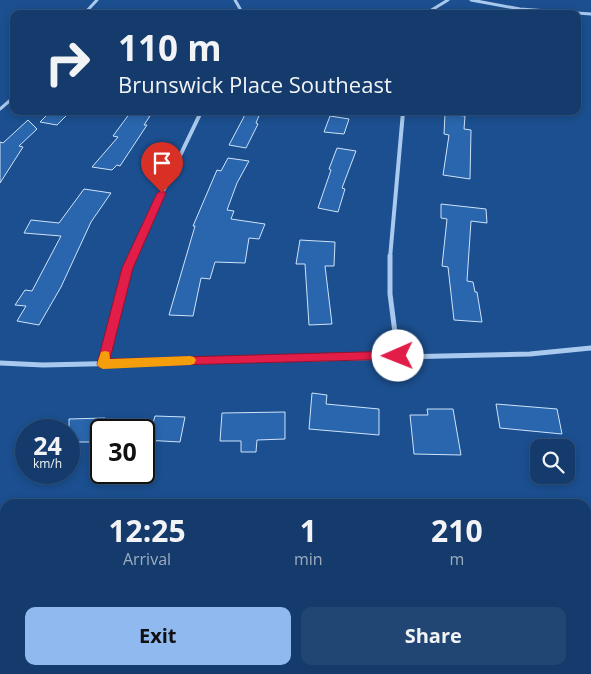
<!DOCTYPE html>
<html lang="en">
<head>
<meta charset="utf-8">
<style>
  :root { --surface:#143b6b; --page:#214673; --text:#f1f3f6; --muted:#9dadc1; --line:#33557e; --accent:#90b9f0 }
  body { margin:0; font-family:"Open Sans",sans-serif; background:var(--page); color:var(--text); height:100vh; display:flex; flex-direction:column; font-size:19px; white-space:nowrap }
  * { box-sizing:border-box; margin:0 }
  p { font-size:16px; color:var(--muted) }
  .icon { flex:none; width:28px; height:28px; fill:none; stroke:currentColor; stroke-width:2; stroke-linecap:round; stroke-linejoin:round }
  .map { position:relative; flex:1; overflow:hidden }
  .panel { position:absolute; left:0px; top:499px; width:591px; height:176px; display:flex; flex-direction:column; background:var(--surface); border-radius:15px 15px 0 0; box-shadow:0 2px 8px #0003,0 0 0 1px var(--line) }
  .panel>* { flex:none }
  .top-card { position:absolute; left:10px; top:10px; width:571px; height:105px; border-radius:10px; box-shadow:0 2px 8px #0003,0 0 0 1px var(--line); background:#143b6b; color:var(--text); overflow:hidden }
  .fabs { position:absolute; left:530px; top:439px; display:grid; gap:10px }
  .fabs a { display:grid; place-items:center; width:45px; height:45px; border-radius:10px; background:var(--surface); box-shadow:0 2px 8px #0003,0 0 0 1px var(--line); font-size:25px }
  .speed { position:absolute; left:15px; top:419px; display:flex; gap:10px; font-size:25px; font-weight:700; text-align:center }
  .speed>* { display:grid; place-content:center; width:65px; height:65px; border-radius:50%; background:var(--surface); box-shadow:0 2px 8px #0003,0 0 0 1px var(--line); line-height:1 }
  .speed small { font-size:12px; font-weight:400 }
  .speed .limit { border:2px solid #111; border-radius:8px; background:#fff; color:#111 }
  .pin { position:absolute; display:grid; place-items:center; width:42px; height:42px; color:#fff; margin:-51px -21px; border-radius:50% 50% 50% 0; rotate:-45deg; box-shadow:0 0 5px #0007 }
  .pin .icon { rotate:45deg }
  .me { position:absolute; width:55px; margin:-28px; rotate:269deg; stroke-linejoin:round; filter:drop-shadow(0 0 4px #0008) }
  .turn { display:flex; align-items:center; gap:18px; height:105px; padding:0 25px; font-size:22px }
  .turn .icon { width:65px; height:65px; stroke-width:2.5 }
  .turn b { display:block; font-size:35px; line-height:42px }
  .eta { display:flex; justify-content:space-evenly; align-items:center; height:85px; text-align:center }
  .eta b { font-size:30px; font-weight:700; line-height:35px }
  .button { display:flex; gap:10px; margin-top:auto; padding:10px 25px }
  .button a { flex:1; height:58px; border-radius:10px; background:var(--accent); color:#111; font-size:20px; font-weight:700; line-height:58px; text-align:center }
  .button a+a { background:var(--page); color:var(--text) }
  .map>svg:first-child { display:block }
  .building { fill:#2a66ad; stroke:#cfe3fa }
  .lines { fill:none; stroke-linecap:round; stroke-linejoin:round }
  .street-far3 { stroke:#a9c9ee; stroke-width:3 }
  .street-far2 { stroke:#a9c9ee; stroke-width:4 }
  .street-far1 { stroke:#a9c9ee; stroke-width:5 }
  .street { stroke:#a9c9ee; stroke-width:6 }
  .route { fill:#e11d48; stroke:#92132f }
  .slow { fill:#f59e0b }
</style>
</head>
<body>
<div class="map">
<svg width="591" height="674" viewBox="0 0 591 674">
  <rect width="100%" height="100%" fill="#1b4f8f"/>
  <g class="building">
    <polygon points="51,111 71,111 57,125 40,122"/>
    <polygon points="247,111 261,111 256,123 258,124 246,148 229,145"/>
    <polygon points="130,113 150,116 144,125 147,125 120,166 117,165 112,170 92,167 118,137 113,136"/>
    <polygon points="445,114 465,116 464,129 471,130 470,179 443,175 449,135 444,134"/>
    <polygon points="330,116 349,119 344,134 324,132"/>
    <polygon points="28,120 37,129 19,146 23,147 0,183 0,142 3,143"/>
    <polygon points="337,148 356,151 342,188 345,189 338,212 318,208 331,170 329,169"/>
    <polygon points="228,158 249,161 237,183 227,210 234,211 231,219 265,224 259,239 249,238 245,263 215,262 210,279 201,278 193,316 169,315 195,226 193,226 217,170 221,171"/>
    <polygon points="84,189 111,193 91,222 61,287 39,325 17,321 26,306 15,305 25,290 32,291 61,236 24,233 31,220 59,223"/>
    <polygon points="441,204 486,209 487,223 471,221 467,281 473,282 475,292 477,292 482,322 454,320 448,267 442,266 447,219 441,218"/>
    <polygon points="300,240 335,242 334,266 325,266 332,324 309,325 305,264 296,264"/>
    <polygon points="312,393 327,395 326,404 379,409 379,435 309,429"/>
    <polygon points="496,404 557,409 562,434 500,428"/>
    <polygon points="427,409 453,409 461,455 414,454 410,415 428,415"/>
    <polygon points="285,412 285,439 257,440 256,452 241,452 241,441 220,441 222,413"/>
    <polygon points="155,416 185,417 180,442 144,440 144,422 153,423"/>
    <polygon points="105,418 100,442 69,442 69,419"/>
  </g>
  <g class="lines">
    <g class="street-far3">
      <polyline points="235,0 243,14"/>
      <polyline points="471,0 520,9 591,14"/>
      <polyline points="84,14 97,0"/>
      <polyline points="425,14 448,0"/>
      <polyline points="0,109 14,97"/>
      <polyline points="201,114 202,111"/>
      <polyline points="403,114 403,111"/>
    </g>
    <g class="street-far2">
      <polyline points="131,258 201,112"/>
      <polyline points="390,258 403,112"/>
    </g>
    <g class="street-far1">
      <polyline points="390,256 390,294 398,356"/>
      <polyline points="0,363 43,365 530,354 591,348"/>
      <polyline points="103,364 127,268 132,256"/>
    </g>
    <g class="street">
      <polyline points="0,663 5,663"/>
      <polyline points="562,670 566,674"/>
    </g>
  </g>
  <polygon class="route" points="162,190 166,193 133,268 110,359 398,351 402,353 404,356 402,359 99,367 97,364 122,268 157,193"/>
  <polygon class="slow" points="105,351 109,352 110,359 190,356 194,357 196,360 194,364 190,365 103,369 99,367 97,364 101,352"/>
</svg>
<div class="fabs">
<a><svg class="icon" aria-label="search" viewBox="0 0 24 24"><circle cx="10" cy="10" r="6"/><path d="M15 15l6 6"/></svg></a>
</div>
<div class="speed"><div>24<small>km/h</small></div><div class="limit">30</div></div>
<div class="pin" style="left:162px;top:193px;background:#d93025"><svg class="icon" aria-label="arrive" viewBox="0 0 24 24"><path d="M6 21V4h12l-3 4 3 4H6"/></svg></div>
<svg class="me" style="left:398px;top:356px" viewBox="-20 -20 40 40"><circle r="19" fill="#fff"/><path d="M0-13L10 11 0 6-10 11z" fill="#e11d48"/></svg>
<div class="top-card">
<div class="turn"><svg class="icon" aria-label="right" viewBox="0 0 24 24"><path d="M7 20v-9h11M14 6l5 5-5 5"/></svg><div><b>110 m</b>Brunswick Place Southeast</div></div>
</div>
<section class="panel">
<div class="eta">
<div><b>12:25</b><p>Arrival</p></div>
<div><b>1</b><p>min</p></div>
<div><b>210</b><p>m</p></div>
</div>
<div class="button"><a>Exit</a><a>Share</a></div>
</section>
</div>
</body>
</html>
